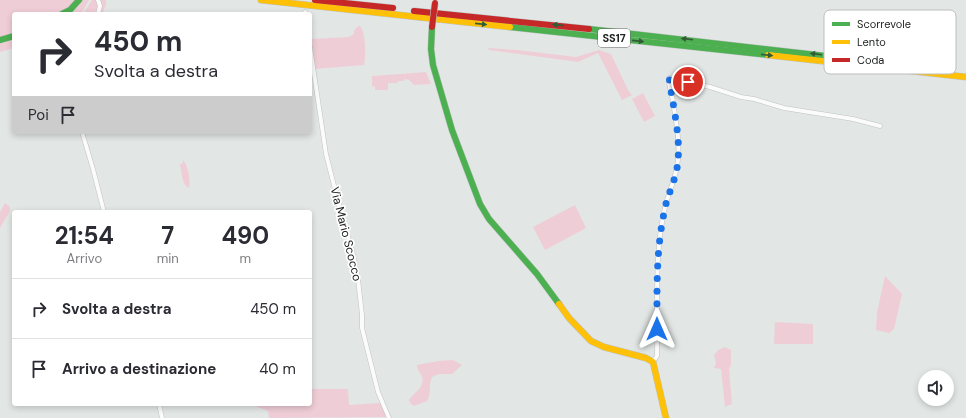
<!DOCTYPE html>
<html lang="it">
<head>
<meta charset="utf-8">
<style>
  :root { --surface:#fff; --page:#f7f7f7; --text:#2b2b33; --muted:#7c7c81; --line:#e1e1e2 }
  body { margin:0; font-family:"DM Sans",sans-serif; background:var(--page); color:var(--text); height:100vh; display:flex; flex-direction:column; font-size:15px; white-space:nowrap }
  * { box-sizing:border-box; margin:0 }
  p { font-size:13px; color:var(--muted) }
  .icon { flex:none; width:22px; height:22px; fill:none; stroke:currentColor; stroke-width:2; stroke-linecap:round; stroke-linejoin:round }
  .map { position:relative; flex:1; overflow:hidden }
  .side { position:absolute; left:12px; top:210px; width:300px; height:196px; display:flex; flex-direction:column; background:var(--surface); border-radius:4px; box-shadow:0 2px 6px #0003 }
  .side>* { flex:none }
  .banner { position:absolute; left:12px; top:12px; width:300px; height:122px; border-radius:4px; box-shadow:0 2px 6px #0003; background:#fff; color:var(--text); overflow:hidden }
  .buttons { position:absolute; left:918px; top:370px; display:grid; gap:8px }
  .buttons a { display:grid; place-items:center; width:36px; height:36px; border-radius:50%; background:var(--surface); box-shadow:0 2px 6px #0003; font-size:20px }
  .pin { position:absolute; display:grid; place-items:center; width:34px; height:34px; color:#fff; margin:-17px; border:2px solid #fff; border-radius:50%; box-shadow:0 1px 4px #0007 }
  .me { position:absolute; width:44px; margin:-22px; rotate:0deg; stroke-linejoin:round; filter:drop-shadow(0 0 3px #0008) }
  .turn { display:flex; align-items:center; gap:14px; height:84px; padding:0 16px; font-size:18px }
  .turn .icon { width:52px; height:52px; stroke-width:2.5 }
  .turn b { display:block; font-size:28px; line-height:34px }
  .then { display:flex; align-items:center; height:38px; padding:0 16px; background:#0003; gap:8px; font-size:15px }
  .eta { display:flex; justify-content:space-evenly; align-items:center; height:68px; text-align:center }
  .eta b { font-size:24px; font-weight:700; line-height:28px }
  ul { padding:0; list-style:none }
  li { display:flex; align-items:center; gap:12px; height:60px; padding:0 16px; border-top:1px solid var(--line) }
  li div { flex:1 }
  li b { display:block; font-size:15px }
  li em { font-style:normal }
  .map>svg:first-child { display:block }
  .green { fill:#efcdd6 }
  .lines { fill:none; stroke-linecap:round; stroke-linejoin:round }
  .street-casing { stroke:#bec2c1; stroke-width:5 }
  .fast-casing { stroke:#bec2c1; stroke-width:7 }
  .slow-casing { stroke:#bec2c1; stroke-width:7 }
  .jam-casing { stroke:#bec2c1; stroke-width:7 }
  .street { stroke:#fbfbfb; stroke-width:4 }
  .fast { stroke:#4caf50; stroke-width:6 }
  .slow { stroke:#ffc107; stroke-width:6 }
  .jam { stroke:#c62828; stroke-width:6 }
  .jam-bridge-casing { stroke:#bec2c1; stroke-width:7; stroke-linecap:butt }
  .jam-bridge { stroke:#c62828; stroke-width:6 }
  .oneway { fill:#335c36 }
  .route { stroke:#1a73e8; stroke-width:7; stroke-dasharray:0 12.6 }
  .labels { text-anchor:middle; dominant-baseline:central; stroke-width:3.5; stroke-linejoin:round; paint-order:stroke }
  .shield { fill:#fff; stroke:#646666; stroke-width:1 }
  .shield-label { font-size:11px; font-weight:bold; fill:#222424 }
  .street-label { font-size:12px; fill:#222424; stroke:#fff }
  .key { fill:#fff; stroke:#bdbdbd; stroke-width:1 }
  .key-label { font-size:11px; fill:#222424 }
</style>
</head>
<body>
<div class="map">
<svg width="966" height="418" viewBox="0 0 966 418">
  <rect width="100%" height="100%" fill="#e2e7e6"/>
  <g class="green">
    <polygon points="0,0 78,0 60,14 14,14 14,35 0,39"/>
    <polygon points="82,0 89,0 81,14 68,14"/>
    <polygon points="92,0 106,0 106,5 102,14 83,14"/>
    <path d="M360 26C366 33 366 56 364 65L314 69 310 39 349 37 354 34V31L357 27Z"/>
    <polygon points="14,39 14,48 0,52 0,43"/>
    <polygon points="488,48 517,50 576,57 599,50 611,54 628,90 632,95 622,100 598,53 578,62 489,50"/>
    <polygon points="426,72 431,84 414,85 409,80 404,79 404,81 398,81 397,83 388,83 388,90 375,90 375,86 372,87 372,76"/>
    <polygon points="643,93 655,116 644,122 632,99"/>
    <path d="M183 160C188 165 191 181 189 188 181 184 182 172 180 164L183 163Z"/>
    <polygon points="5,203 10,207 10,211 0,228 0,212"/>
    <polygon points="575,205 586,228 545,250 533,227"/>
    <polygon points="885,276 902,294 894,329 889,333 876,330 877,312"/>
    <polygon points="775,322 813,324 813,344 774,344"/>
    <polygon points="725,347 731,350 731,365 729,369 732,404 725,407 721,369 714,368 716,363 714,355 718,350"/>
    <path d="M453 360 462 365 452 374H439L432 377C428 385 432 393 427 401L414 406 410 403 409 400C414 392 425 388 422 377 421 373 417 370 417 365L438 361Z"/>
    <polygon points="310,389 348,389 349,405 380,403 387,417 269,418 268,411 250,404 310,404"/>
  </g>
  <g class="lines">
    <defs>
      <g id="street">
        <polyline points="305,12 306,14"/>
        <polyline points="98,14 100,6 98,0"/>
        <polyline points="310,47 326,154 342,217 352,250 358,279 362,315 362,328 378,392 389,418"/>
        <polyline points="82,132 93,169 104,212"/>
        <path d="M653 362 657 356C658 308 654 259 664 212 667 194 677 178 678 159 680 138 675 116 672 96 671 90 668 84 669 78L710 87 741 97 754 99 784 108 853 119 880 126"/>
        <polyline points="159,404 162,418"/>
      </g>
      <g id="fast">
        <polyline points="62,14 70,10 79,0"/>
        <polyline points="432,27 431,49 433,65 452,130 480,204 489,219 537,274 559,304"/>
        <polyline points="510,27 768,55"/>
        <polyline points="589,29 888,63"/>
        <polyline points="0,40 14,36"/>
      </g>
      <g id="slow">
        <polyline points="261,0 510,27"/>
        <polyline points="768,55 966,77"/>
        <polyline points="559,304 569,318 591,341 604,347 646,358 653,362 666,418"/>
      </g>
      <g id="jam">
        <polyline points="315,0 393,8"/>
        <polyline points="414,11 589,29"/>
      </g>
    </defs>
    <use href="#street" class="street-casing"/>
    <use href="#fast" class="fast-casing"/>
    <use href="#slow" class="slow-casing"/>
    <use href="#jam" class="jam-casing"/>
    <use href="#street" class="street"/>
    <use href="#fast" class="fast"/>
    <use href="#slow" class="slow"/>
    <use href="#jam" class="jam"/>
    <defs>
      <polyline id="jam-bridge" points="432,27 435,3"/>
    </defs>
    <use href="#jam-bridge" class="jam-bridge-casing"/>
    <use href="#jam-bridge" class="jam-bridge"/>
  </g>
  <defs><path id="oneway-solid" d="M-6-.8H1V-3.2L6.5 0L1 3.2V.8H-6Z"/></defs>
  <g class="oneway">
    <use href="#oneway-solid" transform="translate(481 24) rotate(6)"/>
    <use href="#oneway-solid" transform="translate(558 25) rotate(-174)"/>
    <use href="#oneway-solid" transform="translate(687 39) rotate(-173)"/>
    <use href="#oneway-solid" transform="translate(638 41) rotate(6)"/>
    <use href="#oneway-solid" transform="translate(816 54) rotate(-173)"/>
    <use href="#oneway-solid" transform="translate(767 55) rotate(6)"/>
  </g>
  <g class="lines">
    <path class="route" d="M657 329C657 290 656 251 664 213 667 194 677 179 678 160 680 139 675 116 672 96 671 90 668 84 670 78H674L688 82"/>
  </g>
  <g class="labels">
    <rect class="shield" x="598" y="29" width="32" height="18" rx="3"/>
    <g class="shield-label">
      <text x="614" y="38">SS17</text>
    </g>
    <g class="street-label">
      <text transform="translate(346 234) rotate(76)">Via Mario Scocco</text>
    </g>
  </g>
  <rect x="824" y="10" width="132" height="64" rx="6" class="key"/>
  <rect x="832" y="22" width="18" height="4" fill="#4caf50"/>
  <rect x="832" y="40" width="18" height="4" fill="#ffc107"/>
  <rect x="832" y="58" width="18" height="4" fill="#c62828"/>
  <g class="key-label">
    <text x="857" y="28">Scorrevole</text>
    <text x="857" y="46">Lento</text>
    <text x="857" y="64">Coda</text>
  </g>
</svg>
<div class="buttons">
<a><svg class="icon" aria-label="sound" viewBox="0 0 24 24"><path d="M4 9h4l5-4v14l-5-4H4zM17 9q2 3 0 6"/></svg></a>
</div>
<div class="pin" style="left:688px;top:82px;background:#d93025"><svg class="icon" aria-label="arrive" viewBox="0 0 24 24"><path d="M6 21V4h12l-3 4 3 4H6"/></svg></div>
<svg class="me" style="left:657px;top:329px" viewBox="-20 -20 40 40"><path d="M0-17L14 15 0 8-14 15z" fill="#1a73e8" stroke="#fff" stroke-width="4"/></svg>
<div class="banner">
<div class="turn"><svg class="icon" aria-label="right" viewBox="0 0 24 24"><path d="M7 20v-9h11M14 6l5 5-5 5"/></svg><div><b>450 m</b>Svolta a destra</div></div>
<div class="then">Poi<svg class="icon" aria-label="arrive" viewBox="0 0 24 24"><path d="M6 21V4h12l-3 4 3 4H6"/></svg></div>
</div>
<section class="side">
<div class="eta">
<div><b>21:54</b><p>Arrivo</p></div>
<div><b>7</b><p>min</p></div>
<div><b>490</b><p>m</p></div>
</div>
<ul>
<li><svg class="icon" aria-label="right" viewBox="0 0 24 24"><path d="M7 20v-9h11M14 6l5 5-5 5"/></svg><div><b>Svolta a destra</b></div><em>450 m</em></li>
<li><svg class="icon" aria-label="arrive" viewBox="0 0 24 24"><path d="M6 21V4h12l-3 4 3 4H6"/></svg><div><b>Arrivo a destinazione</b></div><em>40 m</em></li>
</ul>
</section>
</div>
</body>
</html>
